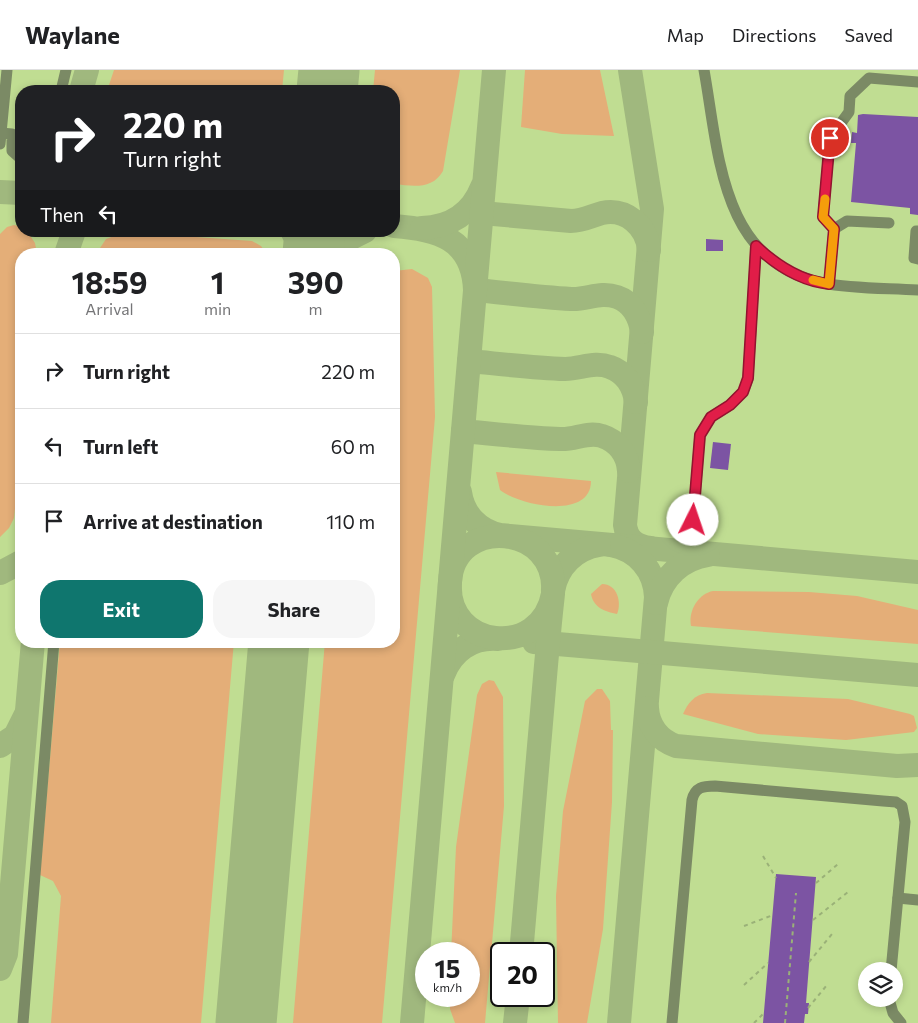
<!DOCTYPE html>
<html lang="en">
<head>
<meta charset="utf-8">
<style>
  :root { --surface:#fff; --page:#f6f6f6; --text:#202124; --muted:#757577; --line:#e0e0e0; --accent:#0f766e }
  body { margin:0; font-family:Commissioner,sans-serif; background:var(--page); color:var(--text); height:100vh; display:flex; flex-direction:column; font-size:19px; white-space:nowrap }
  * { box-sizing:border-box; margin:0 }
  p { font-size:16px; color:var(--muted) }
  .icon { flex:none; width:28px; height:28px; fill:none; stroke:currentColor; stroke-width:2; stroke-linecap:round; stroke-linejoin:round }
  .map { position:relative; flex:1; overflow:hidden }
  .side { position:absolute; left:15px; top:178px; width:385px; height:400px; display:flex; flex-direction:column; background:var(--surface); border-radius:20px; box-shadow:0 2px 8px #0003 }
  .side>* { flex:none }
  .banner { position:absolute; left:15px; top:15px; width:385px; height:152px; border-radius:20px; box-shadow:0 2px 8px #0003; background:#202124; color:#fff; overflow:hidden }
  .controls { position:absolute; left:858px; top:892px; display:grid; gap:10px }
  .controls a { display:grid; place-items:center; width:45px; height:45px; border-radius:50%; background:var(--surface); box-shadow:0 2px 8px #0003; font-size:25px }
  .speed { position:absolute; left:415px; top:872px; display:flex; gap:10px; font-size:25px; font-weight:700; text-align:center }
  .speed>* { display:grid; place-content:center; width:65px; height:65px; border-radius:50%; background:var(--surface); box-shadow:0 2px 8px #0003; line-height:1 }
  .speed small { font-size:12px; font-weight:400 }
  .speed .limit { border:2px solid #111; border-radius:8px; background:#fff; color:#111 }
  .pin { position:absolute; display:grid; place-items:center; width:42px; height:42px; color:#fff; margin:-21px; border:2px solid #fff; border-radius:50%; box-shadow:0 1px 5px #0007 }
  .me { position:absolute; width:55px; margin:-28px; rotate:4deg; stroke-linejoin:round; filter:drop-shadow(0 0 4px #0008) }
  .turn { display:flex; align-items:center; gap:18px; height:105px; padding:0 25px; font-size:22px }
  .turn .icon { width:65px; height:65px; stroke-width:2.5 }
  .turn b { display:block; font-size:35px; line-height:42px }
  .then { display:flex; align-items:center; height:48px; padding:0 25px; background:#0003; gap:10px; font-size:19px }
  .eta { display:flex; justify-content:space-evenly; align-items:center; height:85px; text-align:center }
  .eta b { font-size:30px; font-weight:700; line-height:35px }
  .action { display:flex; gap:10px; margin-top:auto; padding:10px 25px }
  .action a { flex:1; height:58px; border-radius:20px; background:var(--accent); color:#fff; font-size:20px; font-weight:700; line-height:58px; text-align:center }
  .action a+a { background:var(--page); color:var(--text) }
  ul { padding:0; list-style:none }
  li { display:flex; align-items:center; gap:15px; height:75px; padding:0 25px; border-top:1px solid var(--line) }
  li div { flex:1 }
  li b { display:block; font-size:19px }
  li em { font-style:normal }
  header { display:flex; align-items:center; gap:30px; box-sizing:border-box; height:70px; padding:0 25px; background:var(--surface); border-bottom:1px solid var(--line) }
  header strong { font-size:24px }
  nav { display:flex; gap:28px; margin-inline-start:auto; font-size:18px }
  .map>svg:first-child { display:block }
  .built { fill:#c0dd92; fill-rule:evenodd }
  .green { fill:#e4ae78 }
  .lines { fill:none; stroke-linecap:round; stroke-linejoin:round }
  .taxiway { stroke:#a0b87e; stroke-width:24 }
  .runway { stroke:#a0b87e; stroke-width:61 }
  .building { fill:#7c54a3 }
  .path { stroke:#9ab178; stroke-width:2; stroke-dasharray:4 4; stroke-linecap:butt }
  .minor { stroke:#7b8a65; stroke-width:11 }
  .route-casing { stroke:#92132f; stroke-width:12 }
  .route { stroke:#e11d48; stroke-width:9 }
  .slow { stroke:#f59e0b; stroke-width:9 }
</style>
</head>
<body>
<header>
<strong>Waylane</strong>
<nav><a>Map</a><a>Directions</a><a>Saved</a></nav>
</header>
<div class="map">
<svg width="918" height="953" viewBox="0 0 918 953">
  <rect width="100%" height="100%" fill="#ceeaa4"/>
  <path class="built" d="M0 0H918V953H0ZM21 21H394V161H21ZM21 184H394V571H21ZM426 884H469V926H426ZM501 884H544V926H501ZM866 901H894V929H866Z"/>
  <g class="green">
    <polygon points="114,0 284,0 282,21 107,21"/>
    <path d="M375 0H460L443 101C432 120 413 116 394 114V21H373Z"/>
    <polygon points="525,0 600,0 614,66 562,64 521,57"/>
    <polygon points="14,155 21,157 21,161 27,161 35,173 37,184 21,184 21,381 14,448 9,458 0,467 0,164 7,157"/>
    <polygon points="126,162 252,171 261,176 267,184 96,184 106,169"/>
    <polygon points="412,199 428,208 432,217 435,347 382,953 293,953 325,571 394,571 394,201"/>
    <path d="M496 402 591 411C591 450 520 436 500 420Z"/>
    <path d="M602 514C617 514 622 532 617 544 605 542 593 537 591 524Z"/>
    <path d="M713 521 809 522 857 526 918 540V574L691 556C688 541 698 524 713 521Z"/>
    <polygon points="60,571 234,571 201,953 51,953 61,826 53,811 40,805"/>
    <polygon points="489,610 494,611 503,627 504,736 485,953 455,953 450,939 450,926 469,926 469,884 451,884 456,777 477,625 482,614"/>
    <polygon points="597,619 602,619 610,631 611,660 613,660 612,732 603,859 587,953 558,953 556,826 563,741 585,631"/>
    <path d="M707 623 848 629 910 644 914 646 917 658 914 662 846 670 758 664 683 644C688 633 694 625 707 623Z"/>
  </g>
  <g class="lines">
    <g class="taxiway">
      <path d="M630 0 652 139 625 455C627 470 636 476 650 478"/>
      <polyline points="81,21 87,0"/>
      <polyline points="0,122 21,123"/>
      <path d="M482 143 571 151C583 151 591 146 602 143 626 138 647 156 649 180"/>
      <path d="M394 156C436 159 473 168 475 220 507 223 539 227 571 229 587 230 600 221 617 227 632 232 640 247 642 262"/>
      <path d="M422 158C450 157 472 143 482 117"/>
      <polyline points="292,161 306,184"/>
      <polyline points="66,184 74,161"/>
      <polyline points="332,184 349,169 365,161"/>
      <path d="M469 291C501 294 533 298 565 299 581 299 594 291 610 297 625 302 634 316 636 332"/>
      <path d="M463 361C495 364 528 368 560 369 575 370 588 361 602 366 618 371 628 385 629 401"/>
      <path d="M460 422C463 444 478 460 500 465L918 502"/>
      <path d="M611 475C637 480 655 500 656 527L619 953"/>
      <polyline points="0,503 21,492"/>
      <path d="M553 520C558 496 575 479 599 475"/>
      <path d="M656 533C662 507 682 489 708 485"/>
      <polyline points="534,572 918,605"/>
      <path d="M443 605C452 581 472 567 498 569"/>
      <path d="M647 638C648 656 659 670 676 676L897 696 918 695"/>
      <polyline points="0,676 15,666 25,646"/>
      <path d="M521 884 543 630C546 595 549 559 553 524 559 453 454 445 450 512 445 579 541 590 553 524"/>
      <polyline points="0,899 6,884 33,571"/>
      <polyline points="412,953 494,0"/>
      <polyline points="515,953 518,926"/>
    </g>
    <g class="runway">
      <polyline points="327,21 329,0"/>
      <polyline points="313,184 315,161"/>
      <polyline points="246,953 279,571"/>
    </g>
  </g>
  <g class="building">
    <polygon points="863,44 918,47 918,145 910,144 910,138 851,132 856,73 851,73 852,62 857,63 858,45"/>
    <polygon points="706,169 723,170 723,181 706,181"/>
    <polygon points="713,372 731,374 728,400 710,398"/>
    <polygon points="776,804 816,807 806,933 809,933 808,944 805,944 804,953 763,953"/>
  </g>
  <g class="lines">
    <g class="path">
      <polyline points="763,786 776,808"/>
      <polyline points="816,813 838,794"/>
      <polyline points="813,850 848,822"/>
      <polyline points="744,856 773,845"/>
      <polyline points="809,892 832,864"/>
      <polyline points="744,915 768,893"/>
      <polyline points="808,938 827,915"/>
      <polyline points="754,953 764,943"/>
      <polyline points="785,953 796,823"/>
    </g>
    <g class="minor">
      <path d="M704 0C719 83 720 192 823 213 853 219 887 218 918 220"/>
      <polyline points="61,21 66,0"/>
      <polyline points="1,63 12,64 12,81 21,89"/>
      <polyline points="0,74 7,0"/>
      <polyline points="834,159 847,151 889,153"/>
      <polyline points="918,161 916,161 914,188 918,189"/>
      <polyline points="829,214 834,159 823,147 830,68 849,42 850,26 869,8 918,12"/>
      <polyline points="693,450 700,365 711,347 730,335 743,322 748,309 756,176"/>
      <polyline points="898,828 918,830"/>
      <polyline points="889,929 893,943 901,953"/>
      <polyline points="23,953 54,571"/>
      <path d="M672 953 692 730C695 717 703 716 715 716L883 731 896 732 902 736 905 752 891 901"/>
    </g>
  </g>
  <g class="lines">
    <defs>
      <path id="route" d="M693 450 700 365 711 347 730 335 743 322 748 308 756 176C776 195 800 211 829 214L834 159 823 147 830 68"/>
    </defs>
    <use href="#route" class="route-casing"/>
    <use href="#route" class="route"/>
    <polyline class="slow" points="813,210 829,214 834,159 823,147 825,129"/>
  </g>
</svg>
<div class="controls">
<a><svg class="icon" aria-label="layers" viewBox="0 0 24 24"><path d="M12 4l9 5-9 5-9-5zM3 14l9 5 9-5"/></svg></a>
</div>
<div class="speed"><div>15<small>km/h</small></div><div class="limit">20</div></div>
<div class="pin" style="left:830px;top:68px;background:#d93025"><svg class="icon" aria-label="arrive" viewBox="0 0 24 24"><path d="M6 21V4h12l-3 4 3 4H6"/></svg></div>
<svg class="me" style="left:693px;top:450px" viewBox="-20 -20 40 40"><circle r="19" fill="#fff"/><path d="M0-13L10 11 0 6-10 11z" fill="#e11d48"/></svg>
<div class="banner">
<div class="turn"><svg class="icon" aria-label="right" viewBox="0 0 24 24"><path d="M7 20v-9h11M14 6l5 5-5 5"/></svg><div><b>220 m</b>Turn right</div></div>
<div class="then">Then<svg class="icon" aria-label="left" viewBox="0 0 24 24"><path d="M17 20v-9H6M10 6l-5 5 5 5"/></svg></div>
</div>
<section class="side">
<div class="eta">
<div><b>18:59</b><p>Arrival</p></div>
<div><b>1</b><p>min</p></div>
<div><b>390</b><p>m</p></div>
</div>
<ul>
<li><svg class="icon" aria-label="right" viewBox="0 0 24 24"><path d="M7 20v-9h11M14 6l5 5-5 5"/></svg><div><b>Turn right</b></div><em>220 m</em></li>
<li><svg class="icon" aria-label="left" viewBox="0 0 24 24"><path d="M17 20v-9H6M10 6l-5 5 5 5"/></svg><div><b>Turn left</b></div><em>60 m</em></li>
<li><svg class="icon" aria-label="arrive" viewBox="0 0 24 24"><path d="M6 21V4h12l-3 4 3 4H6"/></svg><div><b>Arrive at destination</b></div><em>110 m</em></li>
</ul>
<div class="action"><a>Exit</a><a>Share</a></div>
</section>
</div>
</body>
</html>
